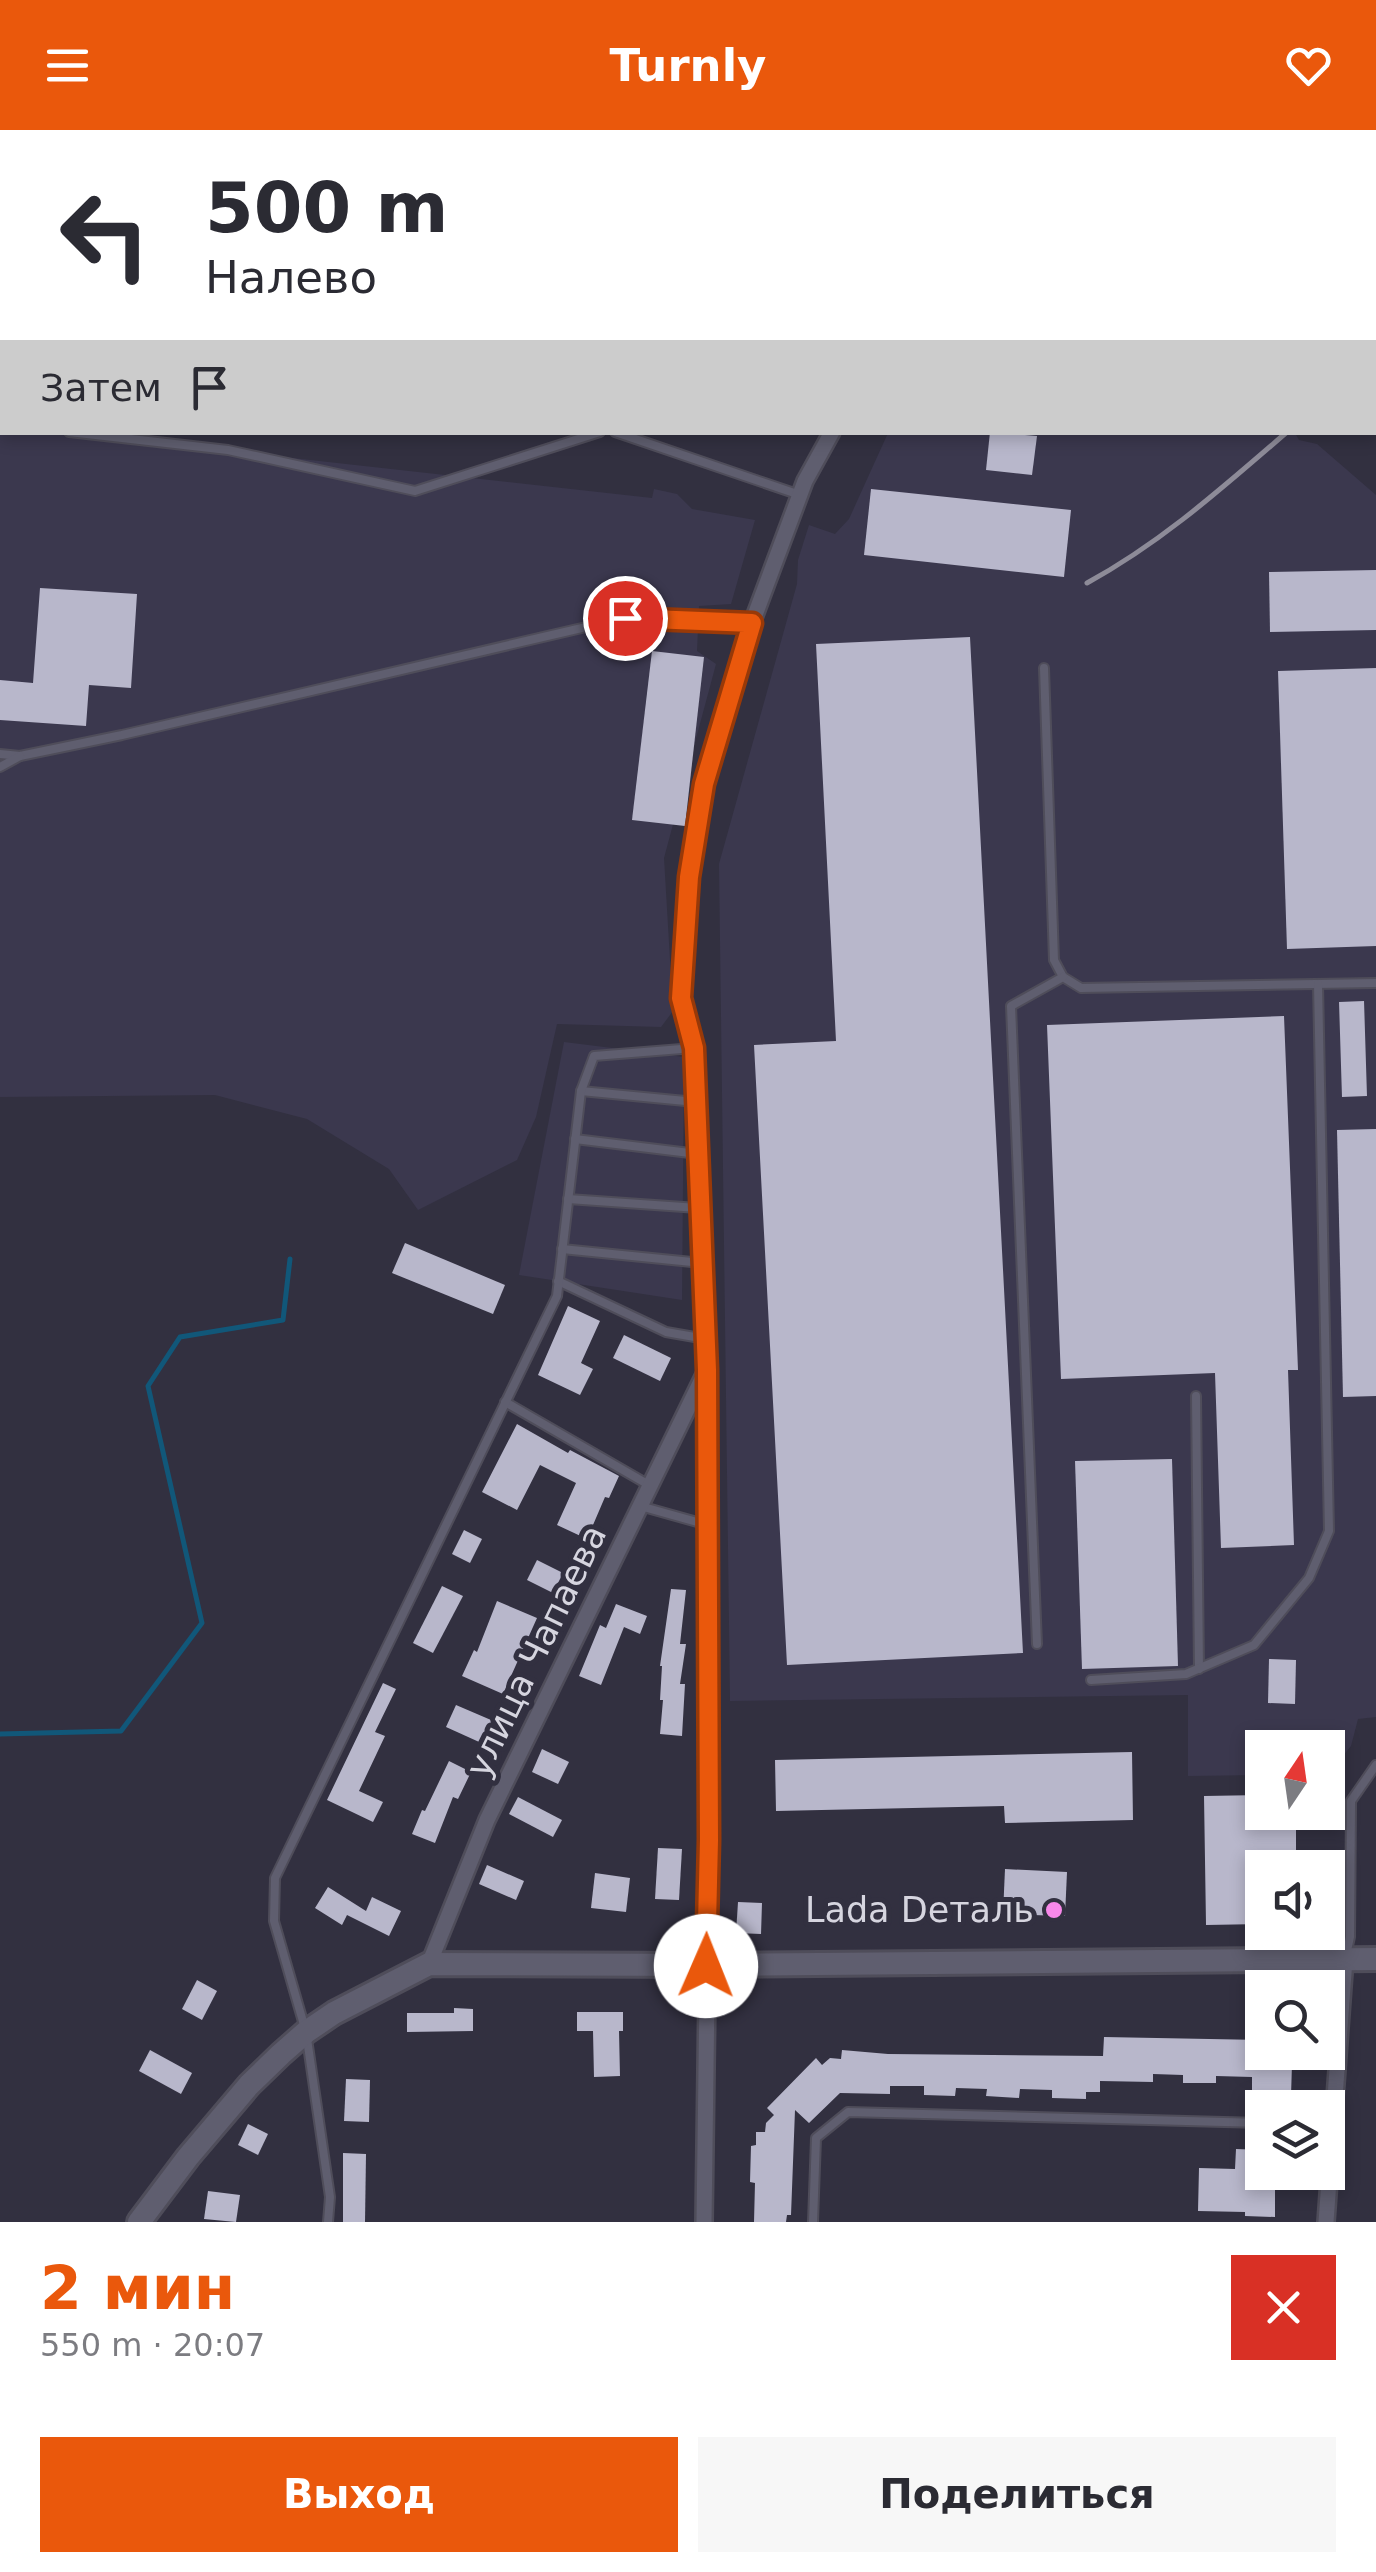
<!DOCTYPE html>
<html lang="ru">
<head>
<meta charset="utf-8">
<style>
  :root { --surface:#fff; --page:#f7f7f7; --text:#2b2b33; --muted:#7c7c81; --accent:#ea580c }
  body { margin:0; font-family:"DejaVu Sans",sans-serif; background:var(--page); color:var(--text); height:100vh; display:flex; flex-direction:column; font-size:38px; white-space:nowrap }
  * { box-sizing:border-box; margin:0 }
  p { font-size:32px; color:var(--muted) }
  .icon { flex:none; width:55px; height:55px; fill:none; stroke:currentColor; stroke-width:2; stroke-linecap:round; stroke-linejoin:round }
  .map { position:relative; height:2092px; overflow:hidden }
  .drawer { display:flex; flex-direction:column; background:var(--surface); flex:1 }
  .drawer>* { flex:none }
  .hud { position:absolute; left:0px; top:0px; width:1378px; height:305px; box-shadow:0 5px 15px #0003; background:#fff; color:var(--text); overflow:hidden }
  .needle { width:65px; rotate:13deg }
  .controls { position:absolute; left:1245px; top:1600px; display:grid; gap:20px }
  .controls a { display:grid; place-items:center; width:100px; height:100px; border-radius:0px; background:var(--surface); box-shadow:0 5px 15px #0003; font-size:50px }
  .pin { position:absolute; display:grid; place-items:center; width:85px; height:85px; color:#fff; margin:-42px; border:5px solid #fff; border-radius:50%; box-shadow:0 2px 10px #0007 }
  .me { position:absolute; width:110px; margin:-55px; rotate:1deg; stroke-linejoin:round; filter:drop-shadow(0 0 8px #0008) }
  .turn { display:flex; align-items:center; gap:35px; height:210px; padding:0 40px; font-size:45px }
  .turn .icon { width:130px; height:130px; stroke-width:2.5 }
  .turn b { display:block; font-size:70px; line-height:85px }
  .then { display:flex; align-items:center; height:95px; padding:0 40px; background:#0003; gap:20px; font-size:38px }
  .round { display:grid; place-items:center; flex:none; width:105px; height:105px; border-radius:0px; background:var(--page) }
  .overview { display:flex; align-items:center; justify-content:space-between; height:170px; padding:0 40px }
  h1 { font-size:60px; font-weight:700; line-height:75px; color:var(--accent) }
  .button { display:flex; gap:20px; margin-top:auto; padding:20px 40px }
  .button a { flex:1; height:115px; border-radius:0px; background:var(--accent); color:#fff; font-size:40px; font-weight:700; line-height:115px; text-align:center }
  .button a+a { background:var(--page); color:var(--text) }
  header { display:flex; justify-content:space-between; align-items:center; height:130px; padding:0 40px; background:var(--accent); color:#fff; font-size:45px; font-weight:700 }
  .map>svg:first-child { display:block }
  .built { fill:#3b384e }
  .lines { fill:none; stroke-linecap:round; stroke-linejoin:round }
  .stream { stroke:#115779; stroke-width:5 }
  .building { fill:#b8b7cb }
  .lane-casing { stroke:#4f4d5a; stroke-width:12 }
  .street-casing { stroke:#4f4d5a; stroke-width:20 }
  .secondary-casing { stroke:#4f4d5a; stroke-width:28 }
  .lane { stroke:#5f5e6f; stroke-width:8 }
  .street { stroke:#5f5e6f; stroke-width:15 }
  .secondary { stroke:#5f5e6f; stroke-width:22 }
  .rail { stroke:#8d8b98; stroke-width:5 }
  .route-casing { stroke:#983908; stroke-width:25 }
  .route { stroke:#ea580c; stroke-width:18 }
  .poi-dot { fill:#f888ea; stroke:#323040; stroke-width:4 }
  .labels { text-anchor:middle; dominant-baseline:central; stroke-width:10; stroke-linejoin:round; paint-order:stroke }
  .street-label { font-size:35px; fill:#d6d5df; stroke:#323040 }
  .poi-label { font-size:35px; fill:#d6d5df; stroke:#323040; text-anchor:end }
</style>
</head>
<body>
<header><svg class="icon" aria-label="menu" viewBox="0 0 24 24"><path d="M4 6h16M4 12h16M4 18h16"/></svg>Turnly<svg class="icon" aria-label="heart" viewBox="0 0 24 24"><path d="M12 20l-8-8c-3-5 5-10 8-4 3-6 11-1 8 4z"/></svg></header>
<div class="map">
<svg width="1376" height="2092" viewBox="0 0 1376 2092">
  <rect width="100%" height="100%" fill="#323040"/>
  <g class="built">
    <polygon points="0,295 2,295 2,302 69,303 652,368 654,359 677,364 692,379 755,390 731,474 699,476 697,521 716,534 664,728 673,881 661,897 557,894 536,987 517,1030 418,1080 389,1039 307,989 215,965 0,967"/>
    <polygon points="888,303 1295,303 1299,310 1317,314 1376,365 1376,1587 1358,1589 1351,1616 1328,1644 1328,1618 1262,1618 1262,1645 1188,1646 1188,1565 730,1571 719,734 797,454 798,430 809,395 835,404 849,389"/>
    <polygon points="564,912 684,927 682,1170 519,1145"/>
  </g>
  <g class="lines">
    <polyline class="stream" points="0,1604 121,1601 202,1493 148,1256 180,1207 283,1190 290,1129"/>
  </g>
  <g class="building">
    <polygon points="990,302 1037,306 1032,345 986,340"/>
    <polygon points="871,359 1071,380 1064,447 864,425"/>
    <polygon points="1376,440 1376,500 1270,502 1269,442"/>
    <polygon points="40,458 137,464 131,558 89,555 86,596 0,590 0,550 33,553"/>
    <polygon points="970,507 1023,1523 787,1535 754,915 836,911 816,514"/>
    <polygon points="652,521 704,527 685,696 632,690"/>
    <polygon points="1376,538 1376,816 1287,819 1278,541"/>
    <polygon points="1364,871 1367,966 1342,967 1339,872"/>
    <polygon points="1284,886 1298,1240 1288,1240 1294,1415 1221,1418 1215,1243 1061,1249 1047,895"/>
    <polygon points="1376,999 1376,1266 1343,1267 1337,1000"/>
    <polygon points="405,1113 505,1155 493,1184 392,1143"/>
    <polygon points="568,1176 600,1191 581,1233 593,1239 580,1265 538,1245"/>
    <polygon points="624,1205 671,1228 660,1251 613,1228"/>
    <polygon points="517,1294 568,1323 570,1320 619,1346 609,1368 605,1367 587,1409 557,1395 576,1353 540,1335 517,1380 482,1362"/>
    <polygon points="1172,1329 1178,1536 1082,1539 1075,1331"/>
    <polygon points="464,1400 482,1409 470,1433 452,1424"/>
    <polygon points="537,1430 563,1443 553,1463 527,1450"/>
    <polygon points="442,1456 463,1466 433,1523 413,1513"/>
    <polygon points="671,1459 686,1460 680,1514 686,1514 680,1554 685,1554 682,1606 660,1604 663,1570 660,1570 662,1536 660,1536"/>
    <polygon points="497,1471 537,1488 503,1564 462,1546 474,1520 477,1522"/>
    <polygon points="616,1474 647,1486 640,1504 624,1497 601,1555 579,1546 600,1495 606,1498"/>
    <polygon points="1269,1529 1296,1530 1295,1574 1268,1573"/>
    <polygon points="383,1553 396,1559 375,1602 385,1606 359,1661 383,1672 373,1692 327,1670"/>
    <polygon points="456,1575 498,1593 488,1616 446,1597"/>
    <polygon points="542,1619 569,1632 558,1654 532,1642"/>
    <polygon points="1132,1622 1133,1690 1005,1693 1004,1676 776,1681 775,1630"/>
    <polygon points="449,1631 471,1642 458,1669 453,1667 435,1713 412,1704 422,1680 425,1681"/>
    <polygon points="1262,1665 1262,1682 1296,1682 1296,1738 1262,1738 1262,1794 1206,1795 1204,1666"/>
    <polygon points="518,1667 562,1690 553,1707 509,1684"/>
    <polygon points="658,1718 682,1719 679,1770 655,1769"/>
    <polygon points="487,1735 524,1751 516,1770 479,1754"/>
    <polygon points="1005,1739 1067,1742 1065,1786 1003,1784"/>
    <polygon points="595,1743 630,1748 626,1782 591,1778"/>
    <polygon points="328,1757 366,1781 372,1767 401,1781 389,1806 347,1785 342,1795 315,1778"/>
    <polygon points="738,1772 762,1773 761,1804 736,1803"/>
    <polygon points="197,1850 217,1861 202,1890 182,1879"/>
    <polygon points="454,1878 473,1879 473,1901 407,1902 407,1883 454,1883"/>
    <polygon points="577,1882 623,1882 623,1901 619,1901 620,1946 594,1947 593,1901 577,1901"/>
    <polygon points="1104,1907 1262,1910 1262,1922 1286,1922 1286,1934 1292,1934 1291,1966 1284,1966 1284,1978 1252,1978 1252,1947 1216,1946 1216,1953 1183,1953 1183,1945 1153,1944 1153,1952 1100,1951 1100,1962 1086,1962 1086,1969 1052,1968 1052,1960 1020,1959 1019,1968 986,1966 987,1959 956,1958 955,1966 924,1965 924,1956 890,1956 890,1964 840,1963 809,1993 795,1980 791,2085 787,2085 786,2092 754,2092 755,2053 750,2052 751,2016 756,2015 756,2002 765,2002 766,1993 774,1985 767,1978 816,1928 822,1935 830,1928 841,1929 842,1920 888,1924 1103,1926"/>
    <polygon points="150,1920 192,1943 181,1964 139,1941"/>
    <polygon points="346,1949 370,1950 369,1992 344,1991"/>
    <polygon points="248,1994 268,2004 258,2025 238,2015"/>
    <polygon points="1236,2019 1262,2020 1265,2056 1275,2057 1275,2087 1245,2086 1245,2082 1198,2081 1199,2038 1235,2039"/>
    <polygon points="343,2023 366,2024 365,2092 343,2092"/>
    <polygon points="208,2061 240,2065 236,2092 204,2089"/>
  </g>
  <g class="lines">
    <defs>
      <g id="lane">
        <polyline points="0,293 2,293"/>
        <polyline points="69,302 228,320 415,361 600,302"/>
        <polyline points="615,302 800,365"/>
        <polyline points="1044,538 1054,830 1063,847 1081,858 1376,853"/>
        <polyline points="0,624 20,626 122,605 625,488 752,493"/>
        <polyline points="0,637 20,626"/>
        <polyline points="581,961 696,972"/>
        <polyline points="575,1009 698,1024"/>
        <polyline points="568,1069 698,1078"/>
        <polyline points="562,1119 702,1133"/>
        <polyline points="558,1151 666,1202 706,1209"/>
        <polyline points="1196,1266 1199,1539"/>
        <polyline points="505,1272 649,1355"/>
        <polyline points="640,1376 708,1395"/>
        <polyline points="1037,1514 1011,876 1063,847"/>
        <polyline points="1091,1550 1186,1544 1254,1515 1309,1448 1329,1401 1318,854"/>
        <polyline points="1346,1825 1350,1807 1351,1671 1376,1635"/>
        <polyline points="328,2092 330,2067 306,1902 274,1791 275,1748 557,1166 581,961 594,926 694,918"/>
        <polyline points="813,2092 816,2008 848,1982 1262,1993"/>
      </g>
      <g id="street">
        <polyline points="1066,0 1071,2"/>
        <polyline points="749,2 758,0"/>
        <polyline points="935,2 936,0"/>
        <polyline points="1375,38 1376,38"/>
        <polyline points="0,69 2,69"/>
        <polyline points="429,1834 487,1690 705,1243"/>
        <polyline points="704,2092 709,1710 707,1240 694,918 681,868 689,747 704,654 752,493 805,351 832,302"/>
        <polyline points="1326,2092 1345,1829"/>
      </g>
      <polyline id="secondary" points="139,2092 188,2027 249,1955 281,1924 306,1902 334,1883 429,1834 706,1835 1376,1829"/>
    </defs>
    <use href="#lane" class="lane-casing"/>
    <use href="#street" class="street-casing"/>
    <use href="#secondary" class="secondary-casing"/>
    <use href="#lane" class="lane"/>
    <use href="#street" class="street"/>
    <use href="#secondary" class="secondary"/>
    <g class="rail">
      <polyline points="1375,47 1376,47"/>
      <polyline points="1375,102 1376,102"/>
      <polyline points="1375,117 1376,117"/>
      <polyline points="1375,167 1376,167"/>
      <polyline points="0,172 2,172"/>
      <polyline points="1375,190 1376,190"/>
      <polyline points="0,195 2,195"/>
      <polyline points="0,212 2,212"/>
      <polyline points="1375,229 1376,228"/>
      <path d="M1087 453C1162 412 1222 358 1287 302"/>
    </g>
  </g>
  <g class="lines">
    <defs>
      <polyline id="route" points="625,488 752,493 704,654 689,747 681,868 694,918 707,1240 709,1710 706,1836"/>
    </defs>
    <use href="#route" class="route-casing"/>
    <use href="#route" class="route"/>
  </g>
  <circle class="poi-dot" cx="1054" cy="1780" r="10"/>
  <g class="labels">
    <g class="street-label">
      <text transform="translate(536 1521) rotate(-64)">улица Чапаева</text>
    </g>
    <g class="poi-label">
      <text x="1034" y="1780">Lada Dеталь</text>
    </g>
  </g>
</svg>
<div class="controls">
<a><svg class="needle" viewBox="-14 -14 28 28"><path d="M0-13l5 13h-10z" fill="#e53935"/><path d="M0 13l5-13h-10z" fill="#7c7c81"/></svg></a>
<a><svg class="icon" aria-label="sound" viewBox="0 0 24 24"><path d="M4 9h4l5-4v14l-5-4H4zM17 9q2 3 0 6"/></svg></a>
<a><svg class="icon" aria-label="search" viewBox="0 0 24 24"><circle cx="10" cy="10" r="6"/><path d="M15 15l6 6"/></svg></a>
<a><svg class="icon" aria-label="layers" viewBox="0 0 24 24"><path d="M12 4l9 5-9 5-9-5zM3 14l9 5 9-5"/></svg></a>
</div>
<div class="pin" style="left:625px;top:488px;background:#d93025"><svg class="icon" aria-label="arrive" viewBox="0 0 24 24"><path d="M6 21V4h12l-3 4 3 4H6"/></svg></div>
<svg class="me" style="left:706px;top:1836px" viewBox="-20 -20 40 40"><circle r="19" fill="#fff"/><path d="M0-13L10 11 0 6-10 11z" fill="#ea580c"/></svg>
<div class="hud">
<div class="turn"><svg class="icon" aria-label="left" viewBox="0 0 24 24"><path d="M17 20v-9H6M10 6l-5 5 5 5"/></svg><div><b>500 m</b>Налево</div></div>
<div class="then">Затем<svg class="icon" aria-label="arrive" viewBox="0 0 24 24"><path d="M6 21V4h12l-3 4 3 4H6"/></svg></div>
</div>
</div>
<section class="drawer">
<div class="overview"><div><h1>2 мин</h1><p>550 m · 20:07</p></div><a class="round" style="background:#d93025;color:#fff"><svg class="icon" aria-label="close" viewBox="0 0 24 24"><path d="M6 6l12 12M18 6L6 18"/></svg></a></div>
<div class="button"><a>Выход</a><a>Поделиться</a></div>
</section>
</body>
</html>
